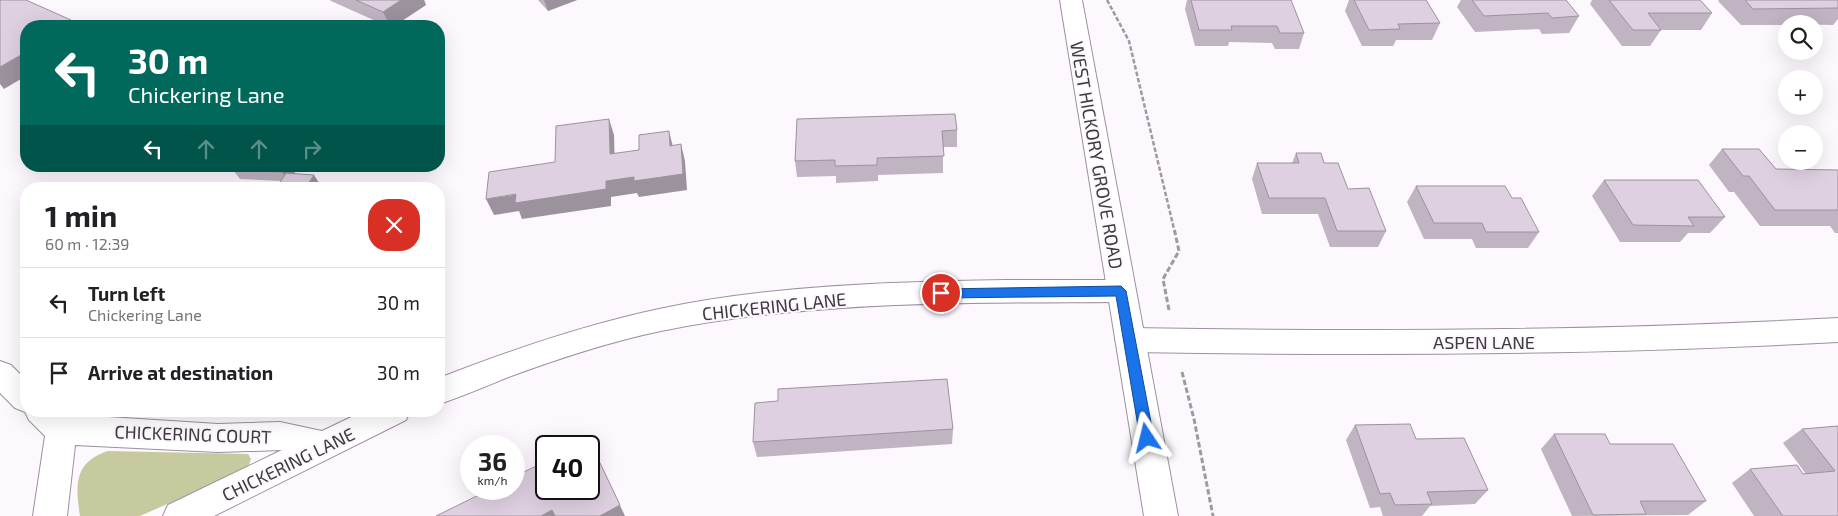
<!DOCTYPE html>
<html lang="en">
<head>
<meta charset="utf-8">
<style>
  :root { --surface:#fff; --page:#f2f2f2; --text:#202124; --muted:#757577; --line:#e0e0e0 }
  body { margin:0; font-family:"Exo 2",sans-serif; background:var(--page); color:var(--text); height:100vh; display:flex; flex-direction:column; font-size:19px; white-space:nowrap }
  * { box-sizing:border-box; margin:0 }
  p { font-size:16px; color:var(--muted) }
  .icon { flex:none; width:28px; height:28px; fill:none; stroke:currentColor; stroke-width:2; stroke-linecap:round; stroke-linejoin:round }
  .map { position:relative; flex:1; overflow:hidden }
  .panel { position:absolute; left:20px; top:182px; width:425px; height:235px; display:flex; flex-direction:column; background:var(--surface); border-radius:20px; box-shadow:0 5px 20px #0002 }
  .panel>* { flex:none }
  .guide { position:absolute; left:20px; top:20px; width:425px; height:152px; border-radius:20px; box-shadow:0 5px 20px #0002; background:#00695c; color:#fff; overflow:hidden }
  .tools { position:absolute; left:1778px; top:15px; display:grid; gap:10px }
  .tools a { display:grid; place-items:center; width:45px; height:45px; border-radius:50%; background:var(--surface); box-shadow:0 5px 20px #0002; font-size:25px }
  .speed { position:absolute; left:460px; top:435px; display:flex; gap:10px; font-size:25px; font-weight:700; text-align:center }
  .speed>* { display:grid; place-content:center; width:65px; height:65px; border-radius:50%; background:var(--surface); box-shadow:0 5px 20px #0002; line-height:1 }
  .speed small { font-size:12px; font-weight:400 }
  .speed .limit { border:2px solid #111; border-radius:8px; background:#fff; color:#111 }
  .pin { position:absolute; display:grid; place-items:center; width:42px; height:42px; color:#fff; margin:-21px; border:2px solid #fff; border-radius:50%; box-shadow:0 1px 5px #0007 }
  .me { position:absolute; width:55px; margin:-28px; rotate:350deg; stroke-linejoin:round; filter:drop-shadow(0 0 4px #0008) }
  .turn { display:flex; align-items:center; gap:18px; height:105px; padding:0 25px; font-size:22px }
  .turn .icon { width:65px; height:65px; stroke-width:2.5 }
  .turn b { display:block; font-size:35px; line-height:42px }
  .lanes { display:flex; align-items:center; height:48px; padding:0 25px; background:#0003; justify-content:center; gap:25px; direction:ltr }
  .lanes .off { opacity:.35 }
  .round { display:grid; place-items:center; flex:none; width:52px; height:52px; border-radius:20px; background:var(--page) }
  .headline { display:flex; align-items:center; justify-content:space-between; height:85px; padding:0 25px }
  h1 { font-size:30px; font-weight:700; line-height:38px }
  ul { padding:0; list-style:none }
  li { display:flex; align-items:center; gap:15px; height:70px; padding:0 25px; border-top:1px solid var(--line) }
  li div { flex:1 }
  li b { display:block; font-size:19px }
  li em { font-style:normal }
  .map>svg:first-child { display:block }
  .green { fill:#c7ca9f }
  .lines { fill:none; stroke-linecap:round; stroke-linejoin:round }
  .street-casing { stroke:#9e8fa0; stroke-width:2 }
  .secondary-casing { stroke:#9e8fa0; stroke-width:2 }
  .path-far1 { stroke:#9f99a0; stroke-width:2.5; stroke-dasharray:4.5 2; stroke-linecap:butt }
  .path { stroke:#9f99a0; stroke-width:3; stroke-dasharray:5.5 2.5; stroke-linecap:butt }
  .street { fill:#fff; fill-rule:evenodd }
  .secondary { fill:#fff; fill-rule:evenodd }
  .wall { fill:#c0b3c2 }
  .shaded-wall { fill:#9c929e }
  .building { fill:#dfd0e1; stroke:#9c929e }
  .route { fill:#1a73e8; stroke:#114b97 }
  .labels { text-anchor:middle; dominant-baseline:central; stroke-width:4; stroke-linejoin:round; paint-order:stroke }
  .street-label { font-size:18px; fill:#3e383f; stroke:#fdf7fe }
</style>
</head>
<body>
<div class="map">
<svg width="1838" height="516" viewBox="0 0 1838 516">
  <rect width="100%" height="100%" fill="#fdf7fe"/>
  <path class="green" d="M108 451 248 454 251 459 249 465 231 476 140 516H80C75 485 74 462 108 451Z"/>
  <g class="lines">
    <defs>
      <g id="street">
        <path d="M1006 280H1121L1131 283 1135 291 1131 299 1121 302C967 303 813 300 661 331 608 342 557 359 506 378 484 387 461 397 439 404V378C511 350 584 325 659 309 773 285 890 282 1006 280Z"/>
        <path d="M1838 318V342C1602 355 1366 356 1130 352L1120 348 1115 340 1120 332 1130 328C1366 332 1602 331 1838 318Z"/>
        <polygon points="0,361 11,365 26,380 26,411 61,411 68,417 108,417 218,424 280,422 322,431 364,411 410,411 406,420 214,516 163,516 168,505 282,450 218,452 75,445 67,516 33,516 45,436 29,420 25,412 15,408 0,393"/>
      </g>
      <polygon id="secondary" points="1060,0 1082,0 1178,516 1144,516"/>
    </defs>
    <use href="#street" class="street-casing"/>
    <use href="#secondary" class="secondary-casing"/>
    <polyline class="path-far1" points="1107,0 1129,41 1174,229"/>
    <g class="path">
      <polyline points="1169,310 1163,279 1179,251 1174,228"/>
      <polyline points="1182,372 1194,419 1213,516"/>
    </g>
    <use href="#street" class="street"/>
    <use href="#secondary" class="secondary"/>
  </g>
  <g class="wall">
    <polygon points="330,0 424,0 426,5 394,26 387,26 331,1"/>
    <polygon points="538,0 577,0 548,11"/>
    <polygon points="1187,0 1283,0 1304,33 1299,49 1275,49 1272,43 1229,42 1228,46 1195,46 1185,9"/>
    <polygon points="1349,0 1426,0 1440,23 1432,40 1396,40 1393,46 1362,46 1345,11"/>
    <polygon points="1461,0 1566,0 1579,16 1569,33 1542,34 1539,29 1475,32 1457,7"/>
    <polygon points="1592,0 1700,0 1712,13 1701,30 1661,30 1650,46 1622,46 1590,4"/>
    <polygon points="1719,0 1838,0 1838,19 1833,25 1786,24 1786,25 1741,25 1718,1"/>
    <polygon points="797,119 957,130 957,147 943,147 943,173 878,175 878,181 836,183 836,176 797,177 795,161"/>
    <polygon points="1722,149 1776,169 1838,170 1838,233 1835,233 1830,226 1760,226 1734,192 1729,192 1709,165"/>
    <polygon points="1296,153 1324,163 1386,231 1378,247 1330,247 1318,214 1262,214 1252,179 1257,163 1292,163"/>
    <polygon points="299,166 294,174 278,185 281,181 240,179 233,170"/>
    <polygon points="1604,180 1725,217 1710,233 1688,233 1680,242 1620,242 1592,196"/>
    <polygon points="1416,186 1512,198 1539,232 1528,248 1476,248 1472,239 1424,239 1407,202"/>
    <polygon points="778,401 953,429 952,444 757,457 753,442"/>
    <polygon points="1355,425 1416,439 1488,490 1475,504 1430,506 1422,516 1383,516 1380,507 1370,508 1346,440"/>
    <polygon points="1838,426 1838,516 1754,516 1732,483 1750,469 1806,474 1783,443 1802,429"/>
    <polygon points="1554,434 1610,444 1706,501 1688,515 1572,516 1541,449"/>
  </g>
  <g class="shaded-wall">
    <polygon points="401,0 424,0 426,5 394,26 390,26 383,12"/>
    <polygon points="544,0 577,0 548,11"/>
    <polygon points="71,20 76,26 59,26"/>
    <polygon points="26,52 26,76 4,89 0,84 0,67"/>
    <polygon points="609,119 614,135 615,171 610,154"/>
    <polygon points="669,131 673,147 670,146"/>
    <polygon points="681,144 685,161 687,190 639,197 637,193 611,197 611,206 522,219 519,211 494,215 486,199 606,181"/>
    <polygon points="287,166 299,166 288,181 282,172"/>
    <polygon points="314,175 323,189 306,187"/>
    <polygon points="589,440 625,516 600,516"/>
    <polygon points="552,510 556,516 541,516"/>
  </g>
  <g class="building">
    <polygon points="0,0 26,0 71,20 59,26 26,26 26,52 0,67"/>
    <polygon points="356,0 401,0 383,12"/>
    <polygon points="1191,0 1291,0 1304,33 1280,33 1277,26 1231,26 1232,30 1199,30"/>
    <polygon points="1354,0 1426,0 1440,23 1398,24 1400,29 1369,30"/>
    <polygon points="1472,0 1566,0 1579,16 1552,18 1548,13 1484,16"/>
    <polygon points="1609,0 1700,0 1712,13 1648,13 1661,30 1633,30"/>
    <polygon points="1745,0 1838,0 1838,8 1753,9"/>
    <polygon points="955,114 957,130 942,131 944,156 877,158 877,165 835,166 835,160 795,161 797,119"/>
    <polygon points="609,119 610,154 639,150 639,135 669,131 670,146 681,144 683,174 634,181 634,177 606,181 606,189 515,203 516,194 486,199 489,172 555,162 556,126"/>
    <polygon points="1722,149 1759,149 1776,169 1838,170 1838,210 1775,210 1749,176 1743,176"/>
    <polygon points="1296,153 1321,153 1324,163 1338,163 1348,189 1369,188 1386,231 1337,231 1325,198 1269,198 1257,163 1299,163"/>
    <polygon points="236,166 287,166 282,172 233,170"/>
    <polygon points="286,173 314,175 306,187 340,189 247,189 251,184 278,185"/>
    <polygon points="1604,180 1698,180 1725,217 1688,217 1694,226 1633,225"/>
    <polygon points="1416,186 1505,186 1512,198 1521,198 1539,232 1486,232 1482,223 1434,223"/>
    <polygon points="947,379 953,429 753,442 755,403 778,401 778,389"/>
    <polygon points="1410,424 1416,439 1464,438 1488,490 1427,492 1432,504 1395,505 1390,493 1380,494 1355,425"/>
    <polygon points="1838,426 1838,516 1783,516 1750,469 1797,465 1803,474 1835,471 1802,429"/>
    <polygon points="1554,434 1605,434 1610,444 1673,444 1706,501 1640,501 1646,514 1593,515"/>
    <polygon points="589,440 620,505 600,516 555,516 552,510 541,516 436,516 491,489 514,489 514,477 546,461 546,489 589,489 589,446 577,446"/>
  </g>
  <polygon class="route" points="1121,286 1126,291 1154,438 1152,442 1142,442 1140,438 1116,296 941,298 935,293 941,289"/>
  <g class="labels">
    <g class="street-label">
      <text transform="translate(1097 155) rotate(80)">WEST HICKORY GROVE ROAD</text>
      <text transform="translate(774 306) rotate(-6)">CHICKERING LANE</text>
      <text x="1484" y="342">ASPEN LANE</text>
      <text transform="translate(193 434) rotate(2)">CHICKERING COURT</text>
      <text transform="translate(288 464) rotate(-26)">CHICKERING LANE</text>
    </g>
  </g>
</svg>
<div class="tools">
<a><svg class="icon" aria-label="search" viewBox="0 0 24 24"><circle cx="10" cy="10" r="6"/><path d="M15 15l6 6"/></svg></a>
<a>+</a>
<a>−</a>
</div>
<div class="speed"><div>36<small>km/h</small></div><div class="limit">40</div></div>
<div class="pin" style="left:941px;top:293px;background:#d93025"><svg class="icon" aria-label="arrive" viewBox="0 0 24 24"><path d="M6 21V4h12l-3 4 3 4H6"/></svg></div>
<svg class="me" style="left:1147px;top:438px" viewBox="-20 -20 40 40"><path d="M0-17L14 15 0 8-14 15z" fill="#1a73e8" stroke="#fff" stroke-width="4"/></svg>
<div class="guide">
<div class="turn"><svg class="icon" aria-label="left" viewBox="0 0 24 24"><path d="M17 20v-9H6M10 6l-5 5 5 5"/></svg><div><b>30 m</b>Chickering Lane</div></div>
<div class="lanes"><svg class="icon" aria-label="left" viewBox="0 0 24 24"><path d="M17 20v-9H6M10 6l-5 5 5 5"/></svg><svg class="icon off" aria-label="ahead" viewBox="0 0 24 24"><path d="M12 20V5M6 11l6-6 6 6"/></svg><svg class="icon off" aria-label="ahead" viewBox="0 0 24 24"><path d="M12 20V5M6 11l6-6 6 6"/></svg><svg class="icon off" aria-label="right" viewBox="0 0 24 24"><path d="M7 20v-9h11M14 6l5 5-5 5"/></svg></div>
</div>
<section class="panel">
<div class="headline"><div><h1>1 min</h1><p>60 m · 12:39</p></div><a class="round" style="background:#d93025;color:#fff"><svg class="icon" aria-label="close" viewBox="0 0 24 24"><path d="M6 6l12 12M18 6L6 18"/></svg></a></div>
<ul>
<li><svg class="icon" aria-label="left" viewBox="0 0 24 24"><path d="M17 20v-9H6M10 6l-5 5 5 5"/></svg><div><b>Turn left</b><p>Chickering Lane</p></div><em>30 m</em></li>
<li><svg class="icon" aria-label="arrive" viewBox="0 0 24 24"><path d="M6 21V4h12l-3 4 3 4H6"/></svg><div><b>Arrive at destination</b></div><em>30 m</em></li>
</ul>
</section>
</div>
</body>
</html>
